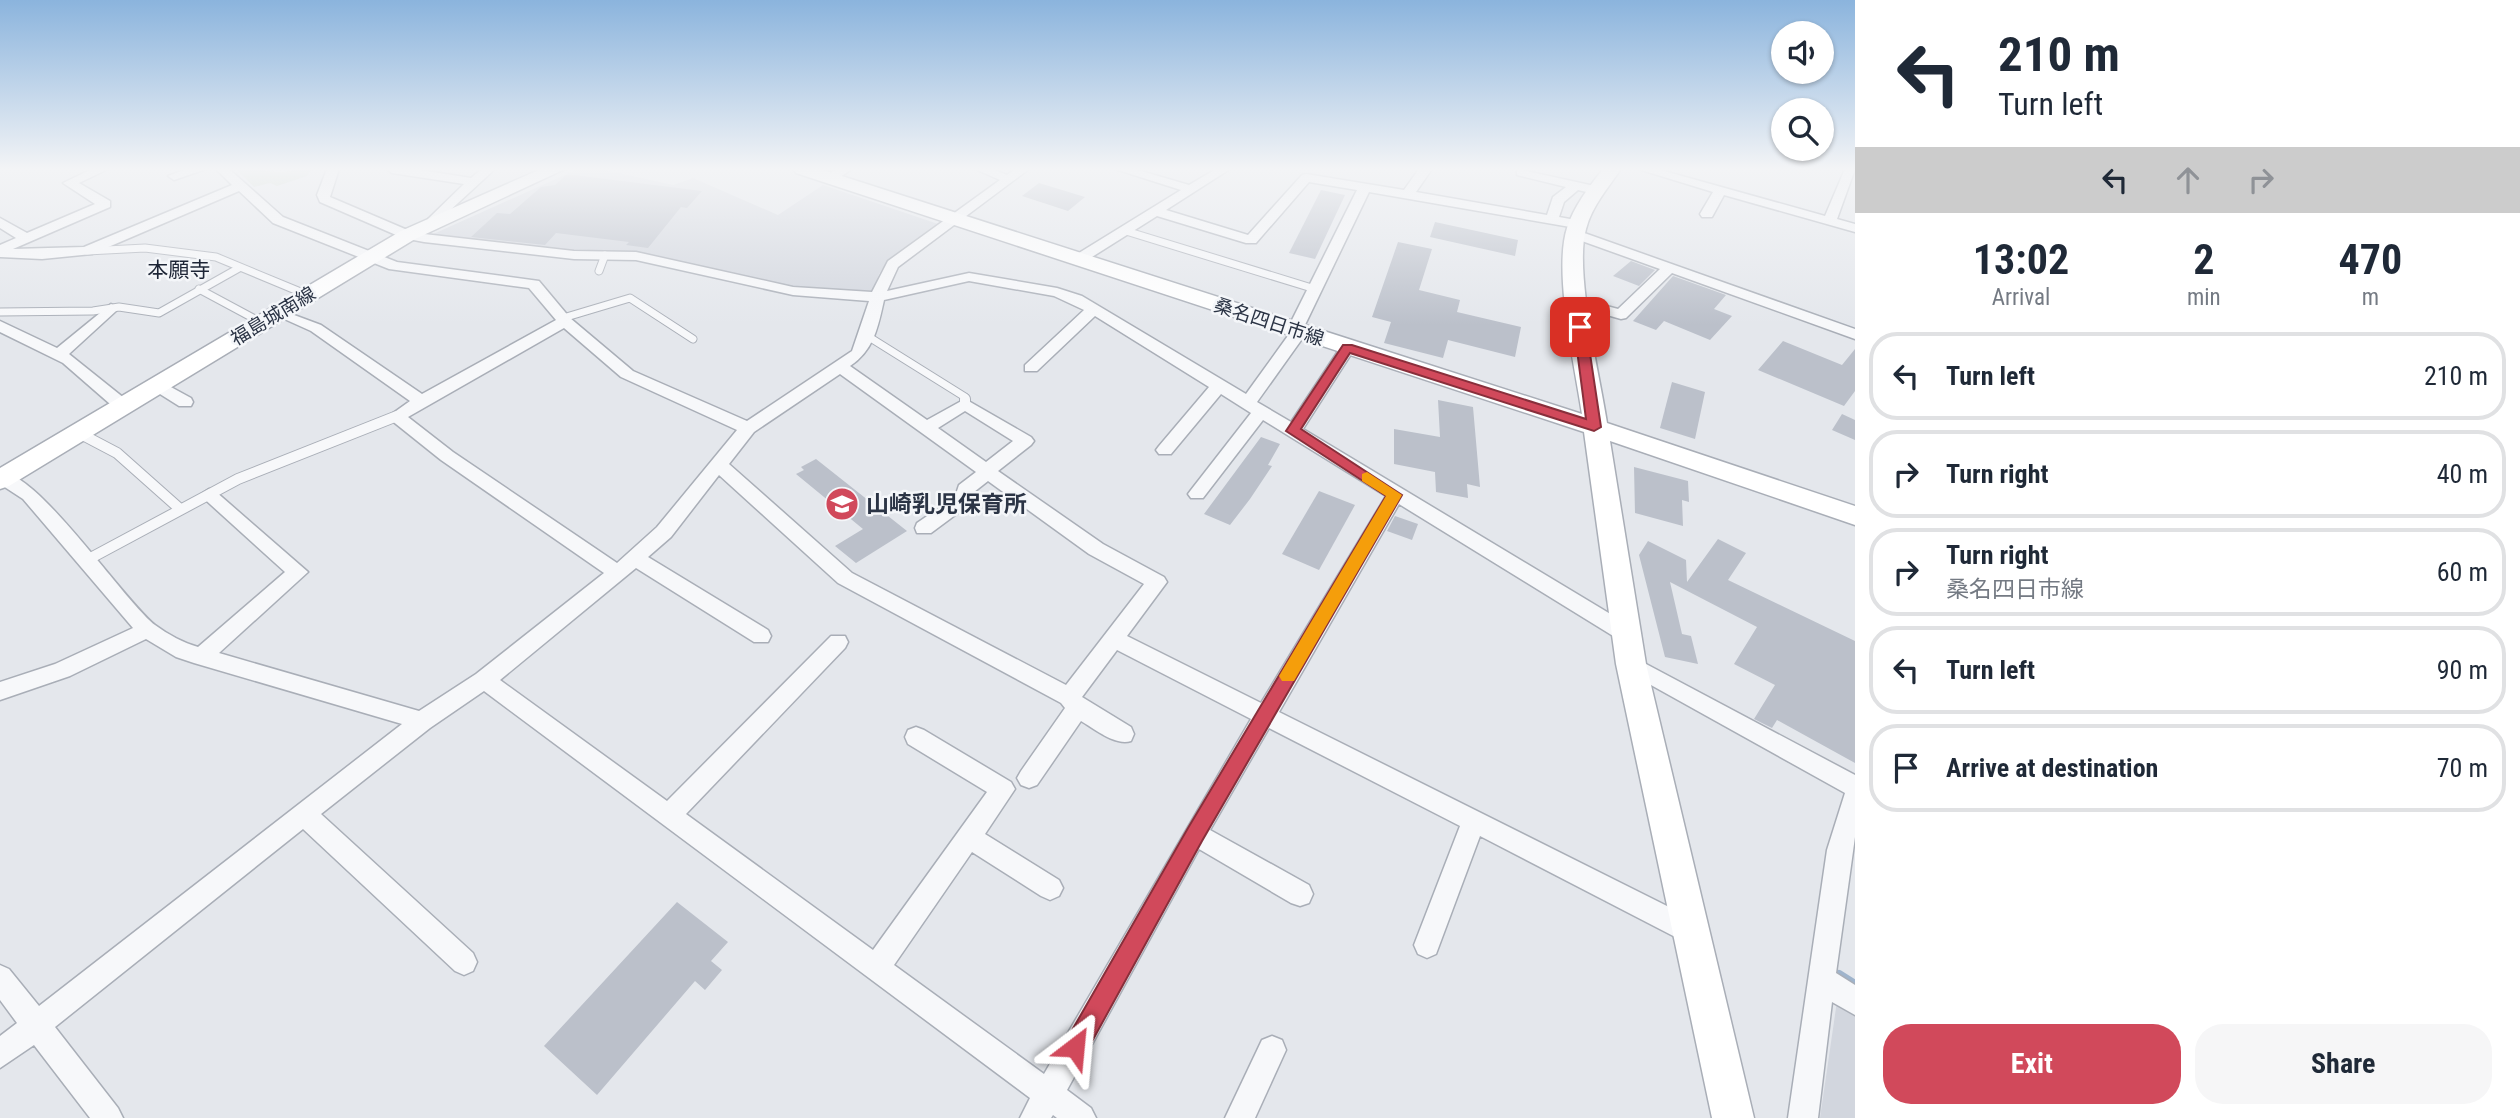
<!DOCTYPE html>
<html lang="en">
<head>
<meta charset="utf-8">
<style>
  :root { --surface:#fff; --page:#f6f6f7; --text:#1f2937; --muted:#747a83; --line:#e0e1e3; --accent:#d1495b }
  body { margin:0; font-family:"Roboto Condensed","Noto Sans JP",sans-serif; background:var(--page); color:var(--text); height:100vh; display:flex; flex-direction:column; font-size:26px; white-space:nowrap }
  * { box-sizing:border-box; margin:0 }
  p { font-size:23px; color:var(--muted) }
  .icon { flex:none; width:38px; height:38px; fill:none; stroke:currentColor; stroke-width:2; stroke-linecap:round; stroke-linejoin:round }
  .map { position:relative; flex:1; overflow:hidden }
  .drawer { display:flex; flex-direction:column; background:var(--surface); width:665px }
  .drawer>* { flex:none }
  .top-card { background:#fff; color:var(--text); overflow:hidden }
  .fabs { position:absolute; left:1771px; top:21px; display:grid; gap:14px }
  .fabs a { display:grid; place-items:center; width:63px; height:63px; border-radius:50%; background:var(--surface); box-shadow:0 2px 5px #0004; font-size:35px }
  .pin { position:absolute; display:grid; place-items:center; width:60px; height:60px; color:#fff; margin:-30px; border-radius:14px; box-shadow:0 4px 10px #0006 }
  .me { position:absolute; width:77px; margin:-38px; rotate:29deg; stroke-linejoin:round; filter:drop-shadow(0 0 5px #0008) }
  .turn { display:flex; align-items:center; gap:24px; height:147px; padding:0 28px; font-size:32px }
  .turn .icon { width:91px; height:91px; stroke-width:2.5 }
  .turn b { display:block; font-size:49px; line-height:60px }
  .lanes { display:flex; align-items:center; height:66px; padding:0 28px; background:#0003; justify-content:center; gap:35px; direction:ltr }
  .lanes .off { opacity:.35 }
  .eta { display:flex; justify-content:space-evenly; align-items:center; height:119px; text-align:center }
  .eta b { font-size:42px; font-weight:700; line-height:49px }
  .cta { display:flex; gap:14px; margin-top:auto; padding:14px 28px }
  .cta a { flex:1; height:80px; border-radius:28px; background:var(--accent); color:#fff; font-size:28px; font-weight:700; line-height:80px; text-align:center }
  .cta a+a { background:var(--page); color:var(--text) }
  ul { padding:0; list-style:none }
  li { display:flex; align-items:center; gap:21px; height:88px; margin:0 14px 10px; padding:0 14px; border:4px solid var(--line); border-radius:28px }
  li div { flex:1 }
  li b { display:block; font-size:26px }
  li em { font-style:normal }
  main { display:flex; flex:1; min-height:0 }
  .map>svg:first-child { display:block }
  .built { fill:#d2d6de }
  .green { fill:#c9d6c5 }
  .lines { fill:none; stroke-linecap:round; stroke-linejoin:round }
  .stream { stroke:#9fb4cc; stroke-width:8 }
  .building { fill:#bbc0ca }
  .lane-far1-casing { stroke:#a9aeb7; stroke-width:9 }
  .lane-casing { stroke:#a9aeb7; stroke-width:12 }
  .street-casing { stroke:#a9aeb7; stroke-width:3 }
  .secondary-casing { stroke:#a9aeb7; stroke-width:3 }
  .lane-far1 { stroke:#f7f8fa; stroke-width:7 }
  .lane { stroke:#f7f8fa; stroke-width:10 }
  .street { fill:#f7f8fa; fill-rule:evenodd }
  .secondary { fill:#fff; fill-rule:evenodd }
  .route { fill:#d1495b; stroke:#882f3b; stroke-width:2 }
  .slow { fill:#f59e0b }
  .labels { text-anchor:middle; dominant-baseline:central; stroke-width:5; stroke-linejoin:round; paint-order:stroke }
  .far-street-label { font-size:19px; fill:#2b3445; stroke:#f4f6f9 }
  .far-quarter-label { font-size:21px; fill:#1d2536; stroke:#f4f6f9 }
  .poi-label { font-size:23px; font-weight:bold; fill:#2b3445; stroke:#f4f6f9; text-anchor:start }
</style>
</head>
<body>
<main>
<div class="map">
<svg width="1855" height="1118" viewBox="0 0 1855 1118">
  <rect width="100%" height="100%" fill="#e4e7ec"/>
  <g class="built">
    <polygon points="578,169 600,169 673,185 693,178 778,215 823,185 938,224 888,261 879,274 874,290 865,294 778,286 639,253 576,252 429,236"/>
    <polygon points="1837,1001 1855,1013 1855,1118 1820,1118"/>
  </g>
  <polygon class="green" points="236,169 281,172 311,169 307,176 277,186 270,183 254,187"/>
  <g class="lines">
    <polyline class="stream" points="1839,974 1855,984"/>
  </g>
  <g class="building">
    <polygon points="566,175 574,175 702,191 687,208 681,207 648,248 626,245 629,242 556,233 545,245 471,237 497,213 510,214 541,187 555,185"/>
    <polygon points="1039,183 1085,197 1068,211 1022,196"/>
    <polygon points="1321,190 1345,195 1315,259 1289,253"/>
    <polygon points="1435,222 1518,240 1515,256 1430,237"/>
    <polygon points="1398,242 1432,249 1419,290 1460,300 1457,312 1521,327 1515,357 1448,340 1443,358 1384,343 1391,322 1372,317"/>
    <polygon points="1631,261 1655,270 1639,286 1613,276"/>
    <polygon points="1673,276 1726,295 1714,309 1732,316 1710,340 1664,321 1656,330 1633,321"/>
    <polygon points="1783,341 1842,365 1855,349 1855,391 1844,406 1758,370"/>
    <polygon points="1672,382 1705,392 1695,439 1660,428"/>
    <polygon points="1438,400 1473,407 1480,487 1467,484 1468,498 1436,492 1435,472 1394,464 1394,429 1440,437"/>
    <polygon points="1842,414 1855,420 1855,440 1832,430"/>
    <polygon points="1261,437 1280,444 1268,465 1272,466 1250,499 1230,525 1204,514"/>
    <polygon points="816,459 907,531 856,563 835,546 863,529 796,474 804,470 801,467"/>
    <polygon points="1634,467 1688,481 1689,502 1682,500 1683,526 1635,513"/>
    <polygon points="1319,491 1355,505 1319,570 1282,554"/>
    <polygon points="1395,516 1418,524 1412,540 1387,531"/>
    <polygon points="1718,539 1746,553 1728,580 1855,641 1855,763 1777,720 1772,728 1754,719 1775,685 1734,664 1757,627 1670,582 1682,634 1691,636 1698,664 1665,657 1639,555 1648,541 1686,560 1687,582"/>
    <polygon points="677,902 728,942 711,961 722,970 705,990 695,981 597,1095 544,1046"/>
  </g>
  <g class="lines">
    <defs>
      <g id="lane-far1">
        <polyline points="1126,231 1315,289"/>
        <polyline points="87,251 145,248 216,257 298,291"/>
        <polyline points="599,271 605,255"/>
        <polyline points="199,289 253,318"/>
        <polyline points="0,312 93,311 119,307 159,313 239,268"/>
        <polyline points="563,318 630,298 693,339"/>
        <polyline points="869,337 965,397 965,401"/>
      </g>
      <g id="lane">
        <polyline points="965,399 965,404"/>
        <polyline points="79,433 117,453 180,509"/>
        <polyline points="87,560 238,479 397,416"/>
      </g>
      <g id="street">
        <path d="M92 169H108L79 183 110 201V207L13 249 84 247 232 185 216 169H229L283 217 397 262 539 281 570 318 633 371 747 421 852 351 869 301 793 295 636 260 574 259 424 242 403 238 320 202 317 195 327 169H339L330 197 412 232 424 234 574 251 636 252 793 287 872 292 888 261 1000 180 975 169H992L1007 175 1015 169H1029L898 267 887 291 969 273 1057 288 1082 296 1246 394 1290 333 1287 330 1357 190 1309 182 1256 243H1246L1157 216 1084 262H1074V256L1181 190 1115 169H1134L1189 185 1216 169H1230L1166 210 1248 235 1302 175 1306 174 1404 190 1419 169H1432L1416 192 1547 215 1553 197 1566 187 1517 175V169L1599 187 1601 190 1595 194 1578 190 1564 202 1559 217 1581 221V227L1576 228 1369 192 1303 329 1307 332 1257 402 1291 422 1342 345H1352L1355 348 1303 429 1632 627 1635 633 1632 639H1618L1399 504 1279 712 1699 922 1703 931 1699 940 1690 944 1681 940 1480 836 1436 954 1427 958 1418 954 1414 945 1460 826 1269 728 1210 830 1309 885 1313 894 1309 903 1300 906 1291 903 1199 849 1067 1090 1091 1108 1096 1118H1057L1053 1115 1051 1118H1020L1030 1098 484 691 430 728 321 814 473 953 477 962 473 971 464 975 455 971 303 829 55 1027 118 1108 123 1118H90L34 1045 0 1068V1036L17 1023 0 1000V965L9 969 39 1006 402 724 194 663 176 657 146 639 70 676 0 700V682L55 664 133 628 23 499 0 484V473C35 468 124 601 155 625 167 634 184 643 198 647L285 572 200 495 209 489 215 491 308 572 219 653 419 711 476 674 604 573 441 460 391 420 389 416 410 401 311 331 271 313 278 309 321 325 422 394 556 320 529 288 389 269 273 223 239 191 92 254 42 259 0 257V245L16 238 0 228V218L27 233 95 204 63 183ZM969 281 1054 296 1084 310 1025 365V371H1037L1095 316 1209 387 1159 446 1156 450 1159 454H1171L1221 394 1251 413 1191 490 1188 494 1191 498H1203L1263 420 1386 496 1261 703 1127 636 1167 582 1164 577 1103 544 998 471 1031 445 1034 441 1031 437 965 399 927 420 850 366C874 350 878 327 884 300ZM564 328 621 377 737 430 657 527 617 563 453 452 408 417ZM840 374 976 472 959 485 955 497 917 523 915 528 917 533H931L970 504 974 492 988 481 1089 554 1144 584 1066 685 852 573 729 464 754 432ZM965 411 1013 441 986 462 938 428ZM719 475 838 583 1061 703 1065 708 1021 771 1017 778 1021 785 1029 788 1037 785 1081 721C1095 729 1115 746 1131 741L1134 734 1131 727 1082 697 1117 650 1251 719 1044 1074 894 965 972 852 1041 896 1050 900 1059 896 1063 888 1059 880 985 834 1015 789 1011 782 924 730 916 727 908 730 905 737 908 744 987 792 873 950 686 814 845 648 848 642 845 636H831L667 801 500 680 636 568 754 642H768L771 636 768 630 648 557 671 537Z"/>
        <polygon points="187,169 206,169 174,180 168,176"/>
        <polygon points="386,169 414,169 471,178 482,169 495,169 433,226 428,225 428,219 464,184 392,173"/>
        <polygon points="837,169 852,169 834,181 826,181 826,175"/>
        <polygon points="1638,169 1657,169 1825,216 1845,169 1855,169 1837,219 1855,224 1855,232 1724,195 1712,217 1702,217 1700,214 1713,192"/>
        <polygon points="1573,229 1855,329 1855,339 1672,273 1626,318 1621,319 1572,305 1570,302 1577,298 1618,309 1660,269 1568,236 1566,233"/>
        <polygon points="111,304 118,308 116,311 69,354 129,402 131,406 123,411 117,410 63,363 0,332 0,321 57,348"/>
        <polygon points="158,380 191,398 193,402 191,406 179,406 152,389 152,381"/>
        <polygon points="1631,656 1855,775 1855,837 1836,973 1855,985 1855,1015 1832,1002 1818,1118 1788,1118 1827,850 1845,793 1624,670 1620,664 1624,658"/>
        <polygon points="1272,1036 1282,1040 1286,1050 1255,1118 1225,1118 1262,1040"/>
      </g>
      <g id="secondary">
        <polygon points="541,169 565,169 415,239 9,486 0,489 0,468 401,231"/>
        <path d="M793 169H820L1582 414C1575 367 1553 272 1567 228 1574 206 1589 187 1603 169H1621C1608 188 1592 206 1586 229 1574 272 1600 376 1607 423L1855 506V525L1610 441 1646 664 1754 1118H1712L1616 664 1584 432 796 173Z"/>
      </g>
    </defs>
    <use href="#lane-far1" class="lane-far1-casing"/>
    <use href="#lane" class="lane-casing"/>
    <use href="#street" class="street-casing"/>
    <use href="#secondary" class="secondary-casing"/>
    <use href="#lane-far1" class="lane-far1"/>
    <use href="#lane" class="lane"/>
    <use href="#street" class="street"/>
    <use href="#secondary" class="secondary"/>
  </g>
  <linearGradient id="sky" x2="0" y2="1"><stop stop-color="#8bb4dd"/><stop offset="0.52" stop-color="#f3f4f6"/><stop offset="1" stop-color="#f3f4f6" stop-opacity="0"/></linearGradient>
  <rect width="1855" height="325" fill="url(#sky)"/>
  <polygon class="route" points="1580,323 1586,327 1601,427 1594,431 1350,353 1301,429 1402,495 1202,841 1084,1056 1075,1059 1067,1056 1064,1047 1067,1039 1188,828 1386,496 1286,431 1343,345 1352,345 1586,419 1574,327"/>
  <polygon class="slow" points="1367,472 1402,495 1294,681 1282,681 1279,676 1282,671 1386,496 1362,481 1362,474"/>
  <defs>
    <symbol id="school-disc" viewBox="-11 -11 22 22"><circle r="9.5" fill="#d1495b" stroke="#f4f6f9"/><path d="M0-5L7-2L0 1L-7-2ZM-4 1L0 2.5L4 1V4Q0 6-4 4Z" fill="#fff"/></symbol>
  </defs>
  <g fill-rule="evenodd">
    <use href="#school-disc" x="823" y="485" width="38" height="38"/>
  </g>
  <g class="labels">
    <g class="far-street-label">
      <text transform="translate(273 316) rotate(-31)">福島城南線</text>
      <text transform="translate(1269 322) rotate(18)">桑名四日市線</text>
    </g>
    <g class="far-quarter-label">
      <text x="179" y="270">本願寺</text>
    </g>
    <g class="poi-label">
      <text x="866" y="504">山崎乳児保育所</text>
    </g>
  </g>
</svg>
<div class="fabs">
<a><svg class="icon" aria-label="sound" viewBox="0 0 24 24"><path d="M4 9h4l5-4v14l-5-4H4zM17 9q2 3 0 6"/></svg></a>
<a><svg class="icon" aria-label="search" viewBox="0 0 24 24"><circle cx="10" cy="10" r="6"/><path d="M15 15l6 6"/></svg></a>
</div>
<div class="pin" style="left:1580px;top:327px;background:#d93025"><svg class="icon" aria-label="arrive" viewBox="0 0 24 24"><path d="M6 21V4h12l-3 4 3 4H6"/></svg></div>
<svg class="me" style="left:1075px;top:1047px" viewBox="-20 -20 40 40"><path d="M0-17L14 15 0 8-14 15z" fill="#d1495b" stroke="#fff" stroke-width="4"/></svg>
</div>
<section class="drawer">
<div class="top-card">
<div class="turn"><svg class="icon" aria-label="left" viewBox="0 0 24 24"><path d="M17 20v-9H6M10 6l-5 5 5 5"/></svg><div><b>210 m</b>Turn left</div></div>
<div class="lanes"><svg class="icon" aria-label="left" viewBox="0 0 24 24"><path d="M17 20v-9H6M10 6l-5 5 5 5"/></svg><svg class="icon off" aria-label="ahead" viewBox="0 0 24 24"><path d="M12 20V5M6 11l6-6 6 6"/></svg><svg class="icon off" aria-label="right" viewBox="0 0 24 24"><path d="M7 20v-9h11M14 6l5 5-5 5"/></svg></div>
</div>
<div class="eta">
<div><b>13:02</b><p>Arrival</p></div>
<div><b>2</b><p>min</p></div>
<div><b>470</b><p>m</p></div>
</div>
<ul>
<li><svg class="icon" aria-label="left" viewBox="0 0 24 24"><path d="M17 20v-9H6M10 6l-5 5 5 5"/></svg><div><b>Turn left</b></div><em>210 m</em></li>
<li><svg class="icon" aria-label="right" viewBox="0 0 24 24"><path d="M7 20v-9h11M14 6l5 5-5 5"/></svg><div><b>Turn right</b></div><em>40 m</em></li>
<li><svg class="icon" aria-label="right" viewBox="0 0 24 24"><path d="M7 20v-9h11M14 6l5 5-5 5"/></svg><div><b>Turn right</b><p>桑名四日市線</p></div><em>60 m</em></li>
<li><svg class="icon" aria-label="left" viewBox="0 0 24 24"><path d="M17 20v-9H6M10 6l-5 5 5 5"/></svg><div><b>Turn left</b></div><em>90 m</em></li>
<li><svg class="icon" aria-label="arrive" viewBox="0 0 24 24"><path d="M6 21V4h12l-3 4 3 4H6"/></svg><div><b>Arrive at destination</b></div><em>70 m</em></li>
</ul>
<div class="cta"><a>Exit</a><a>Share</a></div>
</section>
</main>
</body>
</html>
